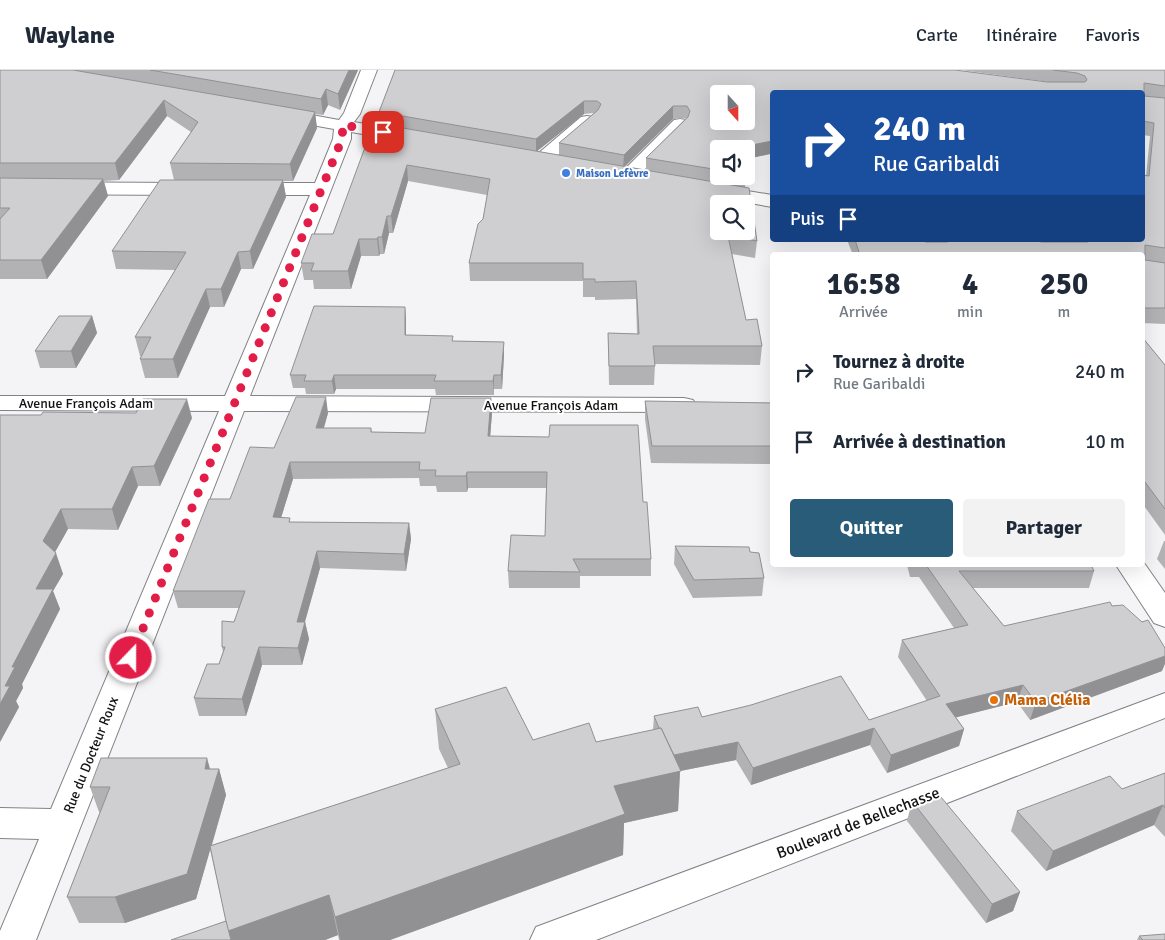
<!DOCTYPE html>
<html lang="fr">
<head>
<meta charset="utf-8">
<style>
  :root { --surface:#fff; --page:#f2f2f3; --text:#1f2937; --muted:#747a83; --line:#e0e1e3; --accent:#285c78 }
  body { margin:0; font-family:Signika,sans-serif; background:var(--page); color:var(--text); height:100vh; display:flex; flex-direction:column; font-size:19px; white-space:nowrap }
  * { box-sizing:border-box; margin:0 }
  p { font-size:16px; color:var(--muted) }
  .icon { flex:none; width:28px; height:28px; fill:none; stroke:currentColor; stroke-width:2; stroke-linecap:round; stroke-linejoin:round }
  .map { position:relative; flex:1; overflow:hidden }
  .panel { position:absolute; left:770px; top:182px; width:375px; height:315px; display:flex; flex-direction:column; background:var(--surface); border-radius:5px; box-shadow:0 5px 20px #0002 }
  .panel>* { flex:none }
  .banner { position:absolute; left:770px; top:20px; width:375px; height:152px; border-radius:5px; box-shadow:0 5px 20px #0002; background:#1a4fa0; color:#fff; overflow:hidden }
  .needle { width:32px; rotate:159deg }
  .tools { position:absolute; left:710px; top:15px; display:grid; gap:10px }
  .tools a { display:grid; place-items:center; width:45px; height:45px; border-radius:5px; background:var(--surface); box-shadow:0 5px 20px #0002; font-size:25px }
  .pin { position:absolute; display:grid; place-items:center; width:42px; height:42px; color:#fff; margin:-21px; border-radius:10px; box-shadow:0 2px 8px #0006 }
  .me { position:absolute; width:55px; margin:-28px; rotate:22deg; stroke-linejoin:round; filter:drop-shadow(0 0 4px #0008) }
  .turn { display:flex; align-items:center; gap:18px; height:105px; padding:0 20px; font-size:22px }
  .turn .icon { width:65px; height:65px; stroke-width:2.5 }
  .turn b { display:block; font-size:35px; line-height:42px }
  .then { display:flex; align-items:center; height:48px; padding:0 20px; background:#0003; gap:10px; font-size:19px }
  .eta { display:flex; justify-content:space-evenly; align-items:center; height:85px; text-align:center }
  .eta b { font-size:30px; font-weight:700; line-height:35px }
  .cta { display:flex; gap:10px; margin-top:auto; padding:10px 20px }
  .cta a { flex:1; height:58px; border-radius:5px; background:var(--accent); color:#fff; font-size:20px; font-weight:700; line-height:58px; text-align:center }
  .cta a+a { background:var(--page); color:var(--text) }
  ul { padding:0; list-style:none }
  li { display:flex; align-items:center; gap:15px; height:70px; padding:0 20px }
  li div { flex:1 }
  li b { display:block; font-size:19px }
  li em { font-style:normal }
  header { display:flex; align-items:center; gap:30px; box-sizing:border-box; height:70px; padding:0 25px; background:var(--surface); border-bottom:1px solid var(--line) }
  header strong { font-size:24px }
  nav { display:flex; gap:28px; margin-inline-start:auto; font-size:18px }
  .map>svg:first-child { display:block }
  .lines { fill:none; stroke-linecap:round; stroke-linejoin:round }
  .minor-casing { stroke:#828386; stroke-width:2 }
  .minor { fill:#fff; fill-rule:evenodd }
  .wall { fill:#b2b2b5; fill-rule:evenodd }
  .shaded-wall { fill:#919193 }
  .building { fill:#cfcfd2; stroke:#919193; fill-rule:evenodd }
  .route { stroke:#e11d48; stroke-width:9; stroke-dasharray:0 16.2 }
  .shop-dot { fill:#3f7fe0; stroke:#fff; stroke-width:2 }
  .food-dot { fill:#e8710a; stroke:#fff; stroke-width:2 }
  .labels { text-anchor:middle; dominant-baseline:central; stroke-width:4; stroke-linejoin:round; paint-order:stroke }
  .far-shop-label { font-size:11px; font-weight:bold; fill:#366cbe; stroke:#fff; text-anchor:start }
  .street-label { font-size:14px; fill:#121213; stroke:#fff }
  .near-food-label { font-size:16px; font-weight:bold; fill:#c56008; stroke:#fff; text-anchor:start }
  .near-street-label { font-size:16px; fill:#121213; stroke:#fff }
</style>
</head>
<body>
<header>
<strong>Waylane</strong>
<nav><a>Carte</a><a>Itinéraire</a><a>Favoris</a></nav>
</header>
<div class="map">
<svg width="1165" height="870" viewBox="0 0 1165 870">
  <rect width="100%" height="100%" fill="#f4f4f7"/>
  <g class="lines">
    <defs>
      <g id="minor">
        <polygon points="361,0 377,0 360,44 354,52 409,62 415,63 417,67 415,71 409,72 351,62 351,69 250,326 684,328 693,330 696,335 693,340 684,342 244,341 36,870 0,870 0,861 39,769 0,768 0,738 51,739 219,341 0,340 0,326 225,326 310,125 248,125 241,123 239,119 241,115 248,113 315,113 333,69 334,59 279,49 273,47 271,44 273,41 279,39 339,50 344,43"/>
        <polygon points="587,46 593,47 595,51 593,55 546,95 540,96 534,95 531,91 534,87 581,47"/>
        <polygon points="680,49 686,50 688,54 686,58 634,110 628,111 622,110 619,106 622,102 674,50"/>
        <polygon points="0,112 190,113 197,115 199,119 197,123 190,125 0,124"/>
        <polygon points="712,115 772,125 772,137 705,125 703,121 705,117"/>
        <polygon points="1142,490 1165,523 1165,557 1154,553 1116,495 1142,495"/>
        <polygon points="1165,623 1165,648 596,870 530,870 536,857"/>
      </g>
    </defs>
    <use href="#minor" class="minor-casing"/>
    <use href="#minor" class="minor"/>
  </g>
  <g class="wall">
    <polygon points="0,0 358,0 340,40 328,35 323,45 315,44 317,58 293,111 283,111 286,127 253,199 241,199 224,237 210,237 178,308 145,308 140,289 141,286 140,286 135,267 175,200 116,199 112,181 174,110 170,93 191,62 167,46 119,110 104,111 108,126 47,209 0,209"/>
    <path d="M395 0 1049 12 961 0H1165V254L1142 253V185H853L847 170H924L925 172H937L936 170H1029L1044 172 1033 170H1142L1146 106 1150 66 1142 65V22H772V92L770 84 746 89V79H719V106H746L745 117 757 171 755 188 732 184 746 250 762 276 760 295 655 294 654 315H609L608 263 637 264 636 229 595 230V227H583V211H470L469 193 483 149 487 125 408 111 393 163H389L384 184H380L379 186H361L351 219H314L313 210H304L301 193 333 164 381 54 379 42ZM594 43 559 73V85L537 81 584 44ZM686 48 646 88V100L625 97 673 49Z"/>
    <polygon points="405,237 406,250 406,265 453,271 504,272 504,285 502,319 494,319 494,325 436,325 435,319 336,319 334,324 306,324 305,318 293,318 290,305"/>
    <polygon points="92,246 97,263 76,298 40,298 35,281"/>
    <polygon points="1142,267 1165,295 1165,465 1142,433"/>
    <polygon points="491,328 492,343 490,366 643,432 651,489 651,506 580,506 580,518 509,518 508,501 545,466 546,418 468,418 467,422 437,422 436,416 420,416 419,408 293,409 281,448 291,452 409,453 411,469 406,501 320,498 305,552 309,569 302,595 262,595 246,646 199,646 194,628 219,594 223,582 222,577 234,552 239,538 178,538 173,521 230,429 274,378 328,343 324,358 371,358 372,362 425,363"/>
    <polygon points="645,331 772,333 772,394 651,393 645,349"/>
    <polygon points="136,343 192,348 160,416 138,416 118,460 68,459 55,482 63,504 53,521 60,539 22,614 23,618 16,631 19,637 0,672 41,345"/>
    <polygon points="1164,471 1165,471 1165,499 1157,489"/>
    <polygon points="675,476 750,482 764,508 762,526 693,528 674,494"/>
    <polygon points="907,495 1091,495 1094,501 1089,518 973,518 1004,556 1112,536 1162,601 1030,650 1017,632 956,647 964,659 959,676 887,703 870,675 751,715 736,690 680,701 678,741 624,753 623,785 390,870 339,870 338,865 325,870 171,870 226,851 210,779 196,829 125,853 79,853 67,827 100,742 99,742 90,717 210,699 219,699 226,725 212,775 448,698 439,679 435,639 533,670 596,672 653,660 654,646 869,650 927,631 898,587 902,570 954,558 919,507 910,507"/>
    <polygon points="1165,703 1165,767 1154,755 1046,801 1011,761 1017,741 1122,719"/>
    <polygon points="912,731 1020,822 1013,841 986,853 907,751"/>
    <polygon points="1139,866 1165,870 1137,870"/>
  </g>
  <g class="shaded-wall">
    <polygon points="349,0 358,0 340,40 338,24"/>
    <polygon points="326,19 328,35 323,45 321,29"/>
    <polygon points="164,30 167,46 119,110 115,93"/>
    <polygon points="584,31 584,44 536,82 536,69"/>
    <polygon points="673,36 673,49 623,98 624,85"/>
    <polygon points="315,42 317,58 293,111 290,94"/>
    <polygon points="772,71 770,84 746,89 746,79 741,79 742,77"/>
    <polygon points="407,95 408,111 393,163 391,146"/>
    <polygon points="103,109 108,126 47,209 41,190"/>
    <polygon points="283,110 286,127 253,199 250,181"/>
    <polygon points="387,146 389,163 384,184 382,167"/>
    <polygon points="378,167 380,184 379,186 377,169"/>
    <polygon points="359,169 361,186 351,219 348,201"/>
    <polygon points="238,182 241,199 224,237 221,219"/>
    <polygon points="206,219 210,237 178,308 173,289"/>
    <polygon points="405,237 406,250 406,278 405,265"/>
    <polygon points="92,246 97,263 76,298 71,281"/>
    <polygon points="504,272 504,285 502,319 501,305"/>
    <polygon points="334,305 336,319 334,324 332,311"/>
    <polygon points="494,305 494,325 493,311"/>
    <polygon points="326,327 328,343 319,374 316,358"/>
    <polygon points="491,328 492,343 489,382 488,366"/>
    <polygon points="187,329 192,348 160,416 154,396"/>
    <polygon points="290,392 293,409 276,464 273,447"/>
    <polygon points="132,397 138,416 118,460 112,439"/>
    <polygon points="467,402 468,418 467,422 466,406"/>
    <polygon points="61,439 68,459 50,491 43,471"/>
    <polygon points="409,453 411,469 406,501 404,484"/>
    <polygon points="317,481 320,498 300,569 297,552"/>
    <polygon points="56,483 63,504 53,521 60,539 22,614 23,618 16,631 19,637 0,672 0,634 5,616 12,597 36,519"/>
    <polygon points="305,552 309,569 302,595 298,578"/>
    <polygon points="259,577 262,595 246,646 242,629"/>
    <polygon points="1165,586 1165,594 1162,601 1030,650 1036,632"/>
    <polygon points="1023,615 1017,632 942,651 946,634"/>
    <polygon points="874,658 870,675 751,715 753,698"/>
    <polygon points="964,659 959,676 887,703 891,685"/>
    <polygon points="738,672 736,690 680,701 678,741 624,753 623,785 390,870 340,870 335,847 614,716 671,686"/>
    <polygon points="207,688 214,713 219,699 226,725 196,829 125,853 115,827 205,699"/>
    <polygon points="1163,735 1154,755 1046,801 1053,781"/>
    <polygon points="1020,822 1013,841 986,853 992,834"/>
    <polygon points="329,825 338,865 325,870 231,870 228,861"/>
  </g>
  <g class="building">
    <polygon points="0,0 73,0 315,42 290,94 170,93 198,52 164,30 115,93 0,93"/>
    <polygon points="150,0 349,0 338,24 326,19 321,29"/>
    <path d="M395 0H955L1047 12H1085L1087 10 1085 6 1077 3 1053 0H1165V16L1144 13V26L1165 28V178L1145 175V190L1165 193V238H1142V185H860L855 170H924L925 172H947L949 171 948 170H1029L1042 172H1088L1087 170H1142V105L1149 106 1154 53 1142 51V22H772V74V71L742 77V79H719V100L646 88 688 47 690 41 687 36H673L624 85 559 73 598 40 601 34 597 31H584L536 69 379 42ZM719 24H746V51H719Z"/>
    <path d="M374 53 749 118 757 171 728 166 746 250 757 249 762 276H653L655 296H609L608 263 639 264 636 211 595 212V209H583V193H469L478 154 483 149 490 109 407 95 391 146H387L382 167H378L377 169H359L348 201H311L314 193H301L312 164H333ZM719 134H746V161H719Z"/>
    <polygon points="0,108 103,109 41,190 0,190 0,149 10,138 0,138"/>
    <polygon points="160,110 283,110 250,181 238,182 221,219 206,219 173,289 140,289 151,267 135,267 186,182 112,181"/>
    <polygon points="314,236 405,237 405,265 453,266 452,271 504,272 501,305 494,305 493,311 434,311 436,305 334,305 332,311 304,311 306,305 290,305"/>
    <polygon points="59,246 92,246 71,281 35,281"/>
    <polygon points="1142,267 1165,295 1165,439 1142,408"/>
    <polygon points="296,327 326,327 316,358 371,358 371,362 425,363 431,328 491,328 488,366 549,367 550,355 638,355 643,432 647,432 651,489 573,489 580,502 508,501 511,465 545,466 547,402 467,402 466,406 435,406 436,400 419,400 420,392 290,392 273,447 290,448 289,452 409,453 404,484 317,481 297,552 305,552 298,578 259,577 242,629 194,628 207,594 219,594 225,577 222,577 222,551 234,552 245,521 173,521 209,429 230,429 250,377 274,378"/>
    <polygon points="143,329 187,329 154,396 132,397 112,439 61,439 43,471 56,483 36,519 53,519 12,597 15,597 5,616 10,616 0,634 0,345 41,345 43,342 136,343"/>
    <polygon points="645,331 772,333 772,376 652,376"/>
    <polygon points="675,476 749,477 750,482 759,483 764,508 694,510"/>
    <polygon points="926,495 1091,495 1094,501 959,501 1004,556 1110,532 1112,536 1123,535 1142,552 1148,550 1165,578 1165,586 1036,632 1023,615 946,634 964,659 891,685 874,658 753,698 738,672 674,685 661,658 659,658 654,646 698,637 702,647 751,635 841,606 869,650 940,626 902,570 968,555"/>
    <polygon points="506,617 533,670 589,653 596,672 661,658 681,701 614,716 625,744 335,847 329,825 228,861 210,776 460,694 435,639"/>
    <polygon points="101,688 207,688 205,699 219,699 187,804 115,827 67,827 110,717 90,717"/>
    <polygon points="1165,703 1165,738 1163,735 1053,781 1017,741 1110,706 1122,719"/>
    <polygon points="936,721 1020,822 992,834 912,731"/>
    <polygon points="226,851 231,870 171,870"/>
    <polygon points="1165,864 1165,870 1143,870 1139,866"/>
  </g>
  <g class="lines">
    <polyline class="route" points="131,588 335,86 342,69 343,55 383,62"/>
  </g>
  <circle class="shop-dot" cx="566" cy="103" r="5"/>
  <circle class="food-dot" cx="994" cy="630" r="5"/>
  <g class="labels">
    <g class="far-shop-label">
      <text x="576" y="103">Maison Lefèvre</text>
    </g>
    <g class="street-label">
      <text x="86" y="333">Avenue François Adam</text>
      <text x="551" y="335">Avenue François Adam</text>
      <text transform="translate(91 685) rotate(-68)">Rue du Docteur Roux</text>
    </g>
    <g class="near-food-label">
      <text x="1004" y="630">Mama Clélia</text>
    </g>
    <g class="near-street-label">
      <text transform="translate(858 753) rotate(-21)">Boulevard de Bellechasse</text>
    </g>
  </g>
</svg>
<div class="tools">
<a><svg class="needle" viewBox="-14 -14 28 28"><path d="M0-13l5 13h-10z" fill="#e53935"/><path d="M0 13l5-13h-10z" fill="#747a83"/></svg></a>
<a><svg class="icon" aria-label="sound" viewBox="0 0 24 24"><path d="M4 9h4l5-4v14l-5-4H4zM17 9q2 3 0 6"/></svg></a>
<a><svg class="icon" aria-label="search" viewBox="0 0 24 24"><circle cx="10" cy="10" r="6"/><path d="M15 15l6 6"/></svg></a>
</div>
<div class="pin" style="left:383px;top:62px;background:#d93025"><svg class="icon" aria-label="arrive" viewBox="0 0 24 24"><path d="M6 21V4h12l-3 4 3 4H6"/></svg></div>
<svg class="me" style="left:131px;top:588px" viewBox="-20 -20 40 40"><circle r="17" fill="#e11d48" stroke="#fff" stroke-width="3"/><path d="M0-11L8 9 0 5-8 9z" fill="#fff"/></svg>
<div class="banner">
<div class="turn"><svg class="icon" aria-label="right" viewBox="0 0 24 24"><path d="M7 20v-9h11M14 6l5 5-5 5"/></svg><div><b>240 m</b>Rue Garibaldi</div></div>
<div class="then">Puis<svg class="icon" aria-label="arrive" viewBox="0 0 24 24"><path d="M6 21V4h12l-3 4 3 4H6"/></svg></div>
</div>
<section class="panel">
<div class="eta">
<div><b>16:58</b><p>Arrivée</p></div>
<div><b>4</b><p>min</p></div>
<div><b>250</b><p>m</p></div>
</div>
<ul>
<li><svg class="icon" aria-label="right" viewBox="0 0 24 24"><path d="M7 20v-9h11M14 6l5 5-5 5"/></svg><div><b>Tournez à droite</b><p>Rue Garibaldi</p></div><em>240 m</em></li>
<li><svg class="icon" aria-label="arrive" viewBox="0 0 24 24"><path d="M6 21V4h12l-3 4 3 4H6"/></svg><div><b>Arrivée à destination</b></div><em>10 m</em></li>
</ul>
<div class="cta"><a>Quitter</a><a>Partager</a></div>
</section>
</div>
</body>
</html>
